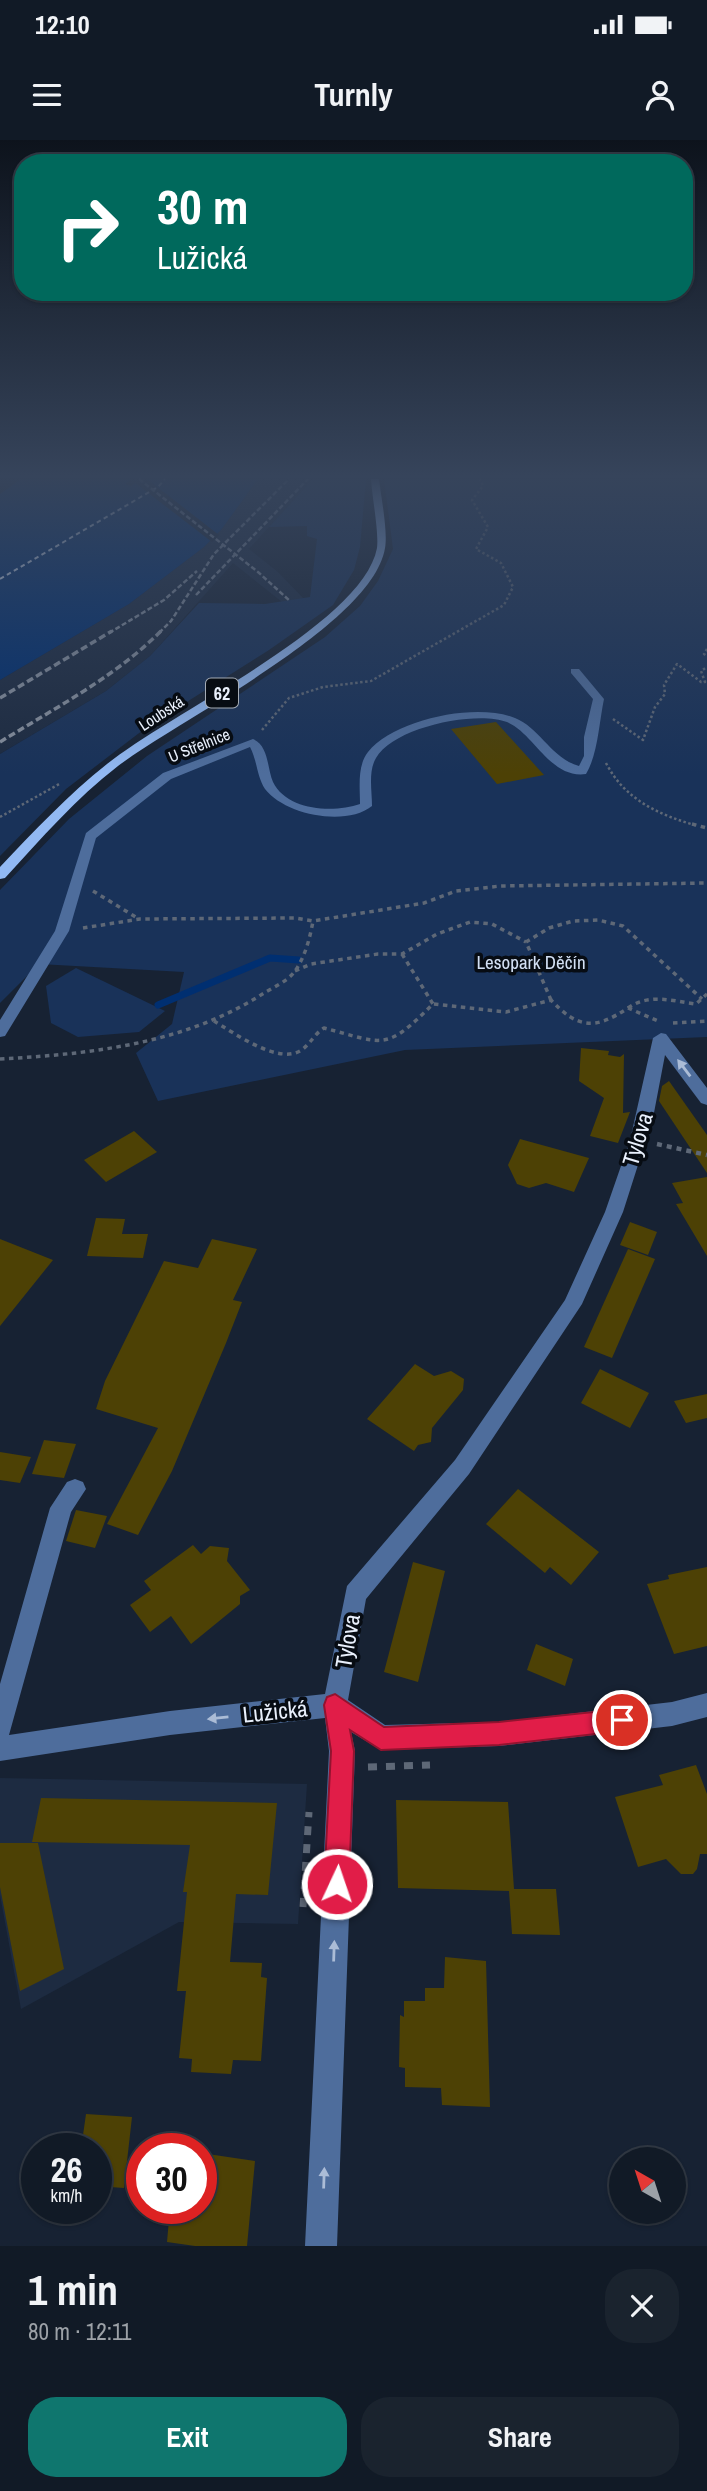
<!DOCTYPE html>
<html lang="en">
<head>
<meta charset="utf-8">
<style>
  :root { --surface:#111a26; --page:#1a232e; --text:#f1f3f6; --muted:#9ca1a7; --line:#303843; --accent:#0f766e }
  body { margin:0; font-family:"Archivo Narrow",sans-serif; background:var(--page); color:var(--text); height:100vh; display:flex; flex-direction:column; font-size:26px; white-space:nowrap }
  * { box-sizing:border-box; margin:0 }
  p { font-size:23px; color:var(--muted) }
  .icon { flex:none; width:38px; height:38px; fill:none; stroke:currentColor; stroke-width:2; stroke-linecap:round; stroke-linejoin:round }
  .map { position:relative; height:2106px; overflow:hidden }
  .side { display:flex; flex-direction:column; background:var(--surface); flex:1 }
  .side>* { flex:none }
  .hud { position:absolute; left:14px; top:14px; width:679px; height:147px; border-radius:28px; box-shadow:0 2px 5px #0004,0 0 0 2px var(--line); background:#00695c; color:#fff; overflow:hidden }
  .needle { width:46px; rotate:321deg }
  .buttons { position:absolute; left:609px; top:2007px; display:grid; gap:14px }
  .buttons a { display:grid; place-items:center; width:77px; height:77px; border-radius:50%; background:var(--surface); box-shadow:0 2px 5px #0004,0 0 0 2px var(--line); font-size:35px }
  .speed { position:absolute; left:21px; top:1993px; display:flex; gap:14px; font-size:35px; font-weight:700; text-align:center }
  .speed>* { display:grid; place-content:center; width:91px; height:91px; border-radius:50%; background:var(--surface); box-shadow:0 2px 5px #0004,0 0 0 2px var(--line); line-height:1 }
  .speed small { font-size:18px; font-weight:400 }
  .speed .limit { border:10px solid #d22; background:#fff; color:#111 }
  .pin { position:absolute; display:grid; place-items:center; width:60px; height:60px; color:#fff; margin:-30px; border:4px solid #fff; border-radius:50%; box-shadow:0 2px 7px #0007 }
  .me { position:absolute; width:77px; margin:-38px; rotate:3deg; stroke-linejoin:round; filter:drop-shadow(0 0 5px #0008) }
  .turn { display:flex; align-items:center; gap:24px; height:147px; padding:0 28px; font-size:32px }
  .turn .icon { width:91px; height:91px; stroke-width:2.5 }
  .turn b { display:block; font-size:49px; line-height:60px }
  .round { display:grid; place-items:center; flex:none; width:74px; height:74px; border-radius:28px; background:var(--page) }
  .overview { display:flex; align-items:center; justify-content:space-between; height:119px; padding:0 28px }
  h1 { font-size:42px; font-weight:800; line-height:52px }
  .button { display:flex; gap:14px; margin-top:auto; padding:14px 28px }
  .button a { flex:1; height:80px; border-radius:28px; background:var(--accent); color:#fff; font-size:28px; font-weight:800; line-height:80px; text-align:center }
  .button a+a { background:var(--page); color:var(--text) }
  .status { display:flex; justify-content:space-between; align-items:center; height:49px; padding:0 35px; background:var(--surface); direction:ltr }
  .status svg { height:19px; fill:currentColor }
  header { display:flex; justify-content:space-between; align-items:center; height:91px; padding:0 28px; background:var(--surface); font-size:32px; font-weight:800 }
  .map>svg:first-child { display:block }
  .built { fill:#1d2b41 }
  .green { fill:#193259 }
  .water { fill:#002f71 }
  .pier { fill:#172233 }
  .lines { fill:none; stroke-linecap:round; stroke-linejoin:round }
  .stream { stroke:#002f71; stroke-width:7 }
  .ferry { stroke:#d6e4f8; stroke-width:2; stroke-dasharray:4.5 3.5; stroke-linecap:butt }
  .building { fill:#4d4105 }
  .path-far3 { stroke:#5e6877; stroke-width:2.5; stroke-dasharray:2.5 2.5; stroke-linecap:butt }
  .path-far2 { stroke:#5e6877; stroke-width:3.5; stroke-dasharray:4.5 4.5; stroke-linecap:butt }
  .path-far1 { stroke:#5e6877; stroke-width:4.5; stroke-dasharray:5 5; stroke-linecap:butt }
  .path { stroke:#5e6877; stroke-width:7; stroke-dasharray:9 9; stroke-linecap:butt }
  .minor { fill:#4e6d9c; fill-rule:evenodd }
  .major { fill:#92b9f3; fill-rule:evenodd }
  .rail-far1 { stroke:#868f9d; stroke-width:2.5; stroke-dasharray:5 2.5; stroke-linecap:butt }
  .rail { stroke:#868f9d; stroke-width:3.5; stroke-dasharray:7 3.5; stroke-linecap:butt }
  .oneway { fill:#abbcd6 }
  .route { fill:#e11d48; stroke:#92132f; stroke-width:2 }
  .labels { text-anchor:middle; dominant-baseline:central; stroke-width:7; stroke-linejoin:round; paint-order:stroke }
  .far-street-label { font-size:16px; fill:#e9f0fc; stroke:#070c13 }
  .shield { fill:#070c13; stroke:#a5acb6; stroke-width:2 }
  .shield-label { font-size:18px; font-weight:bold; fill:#e9f0fc }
  .park-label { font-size:19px; fill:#d3e0f4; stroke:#070c13 }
  .near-street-label { font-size:23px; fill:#e9f0fc; stroke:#070c13 }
</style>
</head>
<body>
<div class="status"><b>12:10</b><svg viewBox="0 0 49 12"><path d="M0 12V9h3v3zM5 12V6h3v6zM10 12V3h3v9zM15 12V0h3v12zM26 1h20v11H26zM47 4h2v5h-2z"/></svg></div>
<header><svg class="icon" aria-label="menu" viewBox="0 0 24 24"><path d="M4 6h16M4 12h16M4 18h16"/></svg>Turnly<svg class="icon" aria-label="person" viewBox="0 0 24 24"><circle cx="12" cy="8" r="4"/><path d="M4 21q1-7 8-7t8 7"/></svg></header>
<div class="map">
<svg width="707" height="2106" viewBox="0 0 707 2106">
  <rect width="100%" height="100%" fill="#172233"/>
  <g class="built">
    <polygon points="258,339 313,339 249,409 278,432 304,459 282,462 233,423 150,516 106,551 0,614 0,540 129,464 204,407 221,390"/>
    <polygon points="0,1638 307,1644 298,1784 179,1782 21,1869 0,1755"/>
  </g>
  <g class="green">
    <polygon points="313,339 366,339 360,407 354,430 333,465 269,510 147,587 66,649 0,716 0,614 106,551 150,516 199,463 265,464 310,457 317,399 307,396 307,386 269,387"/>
    <polygon points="384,339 707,339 707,897 405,910 158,961 136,913 172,884 184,832 39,824 0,863 0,750 69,679 147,616 325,497 360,466 378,441 393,409"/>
    <polygon points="76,828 165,871 139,892 78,897 51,883 46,846"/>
  </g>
  <polygon class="water" points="21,339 131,339 125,344 131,346 142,339 258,339 221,390 204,407 129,464 0,540 0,354"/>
  <polygon class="pier" points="137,339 147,339 219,395 212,402 134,342"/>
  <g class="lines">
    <polyline class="stream" points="158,865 270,818 299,820"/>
    <polyline class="ferry" points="0,439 158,347 165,339"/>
  </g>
  <g class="building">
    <polygon points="496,582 544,635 497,644 451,589"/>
    <polygon points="581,908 609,911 608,915 620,917 624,914 623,973 630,972 618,1003 590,996 604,958 579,941"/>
    <polygon points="669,941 707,995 707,1033 659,961 662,946"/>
    <polygon points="134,991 157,1012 106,1042 84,1020"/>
    <polygon points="520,999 589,1018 574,1052 546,1043 529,1048 517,1044 508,1025"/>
    <polygon points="707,1037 707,1116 676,1064 683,1063 672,1043"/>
    <polygon points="96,1078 125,1079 122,1094 148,1094 143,1118 87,1116"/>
    <polygon points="630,1082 657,1092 648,1115 620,1105"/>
    <polygon points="0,1099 53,1120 0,1186"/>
    <polygon points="212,1099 257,1109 233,1160 242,1162 226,1203 172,1331 138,1395 107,1384 158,1288 96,1269 105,1241 164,1121 198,1128"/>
    <polygon points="628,1109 655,1119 612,1218 584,1207"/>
    <polygon points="415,1224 434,1236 451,1231 464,1239 463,1250 432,1288 431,1302 418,1305 414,1311 367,1279"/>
    <polygon points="600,1229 649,1253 630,1288 581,1263"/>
    <polygon points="707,1254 707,1278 686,1283 674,1261"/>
    <polygon points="44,1300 76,1304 64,1338 32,1334"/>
    <polygon points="0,1312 31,1317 20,1343 0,1340"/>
    <polygon points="518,1349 599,1412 571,1445 550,1427 545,1433 486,1384"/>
    <polygon points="76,1370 107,1376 95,1408 66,1401"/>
    <polygon points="193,1405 201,1414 210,1406 229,1408 227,1421 250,1450 240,1456 240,1464 191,1504 171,1476 150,1492 130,1465 151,1450 144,1441"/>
    <polygon points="413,1422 445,1431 418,1542 384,1532"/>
    <polygon points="707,1427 707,1506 674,1514 647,1444 669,1439 668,1435"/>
    <polygon points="536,1504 573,1519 565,1546 527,1530"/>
    <polygon points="696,1625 707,1654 707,1714 700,1714 697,1729 693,1734 681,1734 666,1719 638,1727 615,1657 663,1645 659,1635"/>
    <polygon points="41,1658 277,1663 268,1755 236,1754 230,1822 262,1823 261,1837 267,1838 261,1921 233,1920 231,1934 191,1932 192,1919 179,1918 186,1851 177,1851 187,1752 183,1752 190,1705 32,1702"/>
    <polygon points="396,1660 508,1662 514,1749 556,1749 560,1795 512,1794 509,1751 398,1748"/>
    <polygon points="0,1703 38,1703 64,1829 20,1851 0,1747"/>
    <polygon points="445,1817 486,1821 490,1967 442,1965 441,1948 405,1947 405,1928 399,1927 400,1875 404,1877 404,1861 425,1861 425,1848 444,1848"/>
    <polygon points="86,1974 132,1977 124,2048 96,2046 96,2009 81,2009"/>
    <polygon points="201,2013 255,2021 247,2106 195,2106 167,2102 170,2068 201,2068"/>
  </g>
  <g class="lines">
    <g class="path-far3">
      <polyline points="707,509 704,514 707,516"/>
      <polyline points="613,579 643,600 655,567 665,554 664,545 677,524 701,542 705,542 701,531 707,527"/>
      <polyline points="262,590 289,558 323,547 371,541 504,465 513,447 501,423 476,409 488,387 472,360 483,346 480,339"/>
      <path d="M606 623C625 660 659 675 698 686"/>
      <polyline points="0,677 61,643"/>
    </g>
    <g class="path-far2">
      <polyline points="692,684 707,688"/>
      <polyline points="93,751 139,779"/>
      <polyline points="83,788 140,779 295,778 313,781 424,763 456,751 500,746 707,743"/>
      <polyline points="402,814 433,864"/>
      <polyline points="295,831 311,824 378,814 402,814 437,794 470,782 492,784 526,802"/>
      <polyline points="551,860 526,802 549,788 573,781 598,780 623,786 702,859"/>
      <path d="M628 868C649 853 672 861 696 864L707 854"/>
      <path d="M214 881C234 893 277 924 300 911 310 905 314 894 324 888 385 904 385 912 433 864L506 872 551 860C578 889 595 890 628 868L658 881"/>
      <polyline points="673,883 707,881"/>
      <path d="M0 919C91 914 185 904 264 853 274 847 288 841 295 831 305 817 310 798 313 781"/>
    </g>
    <polyline class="path-far1" points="657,1004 707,1015"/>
    <g class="path">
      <polyline points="368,1627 430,1625"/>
      <polyline points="303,1767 309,1672"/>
    </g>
    <g class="minor">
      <path d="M571 529H579L604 559C599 583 598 614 586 634 550 639 535 594 507 582 477 570 393 587 376 618 368 631 372 651 372 666 346 687 285 675 265 649 257 637 257 620 250 607L171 639 96 698 69 791 5 896 0 897V880L55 791 86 693 163 633 253 599C269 606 267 628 273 642 287 671 334 673 360 664 360 647 357 626 368 612 394 579 477 562 515 578 540 588 551 618 579 626L584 616V597L593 559 571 533Z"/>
      <polygon points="661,893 666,894 707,948 707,965 701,963 665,915 653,978 623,1072 582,1164 469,1334 366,1459 348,1560 385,1585 499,1582 672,1562 707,1553 707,1577 672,1586 499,1606 381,1610 351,1592 355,1611 337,2106 305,2106 329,1611 325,1578 170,1595 0,1621 0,1544 50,1368 67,1342 75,1339 83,1342 86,1349 71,1372 9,1595 170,1571 325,1554 347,1446 455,1320 565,1160 605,1072 630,1000 653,898"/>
    </g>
    <path class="major" d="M371 339H379C381 356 388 392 385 408 373 484 180 579 118 626 76 658 41 699 5 738L0 739V727C34 691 68 655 107 624 168 574 363 484 377 408 379 393 372 356 371 339Z"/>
    <g class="rail-far1">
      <polyline points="139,339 258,432 290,461"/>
      <polyline points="196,455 308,339"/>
      <polyline points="109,493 164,460 197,431"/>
      <polyline points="159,493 171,481 214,414 289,339"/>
    </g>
    <g class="rail">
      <polyline points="0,558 112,491"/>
      <path d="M0 602C55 568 115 537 161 491"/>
    </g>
  </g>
  <defs><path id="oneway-solid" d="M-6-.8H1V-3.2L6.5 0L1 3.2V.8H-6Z" transform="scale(1.75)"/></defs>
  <g class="oneway">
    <use href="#oneway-solid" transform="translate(684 928) rotate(-127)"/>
    <use href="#oneway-solid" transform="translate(218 1578) rotate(174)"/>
    <use href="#oneway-solid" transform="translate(334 1811) rotate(-88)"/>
    <use href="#oneway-solid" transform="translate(324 2038) rotate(-88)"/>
  </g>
  <linearGradient id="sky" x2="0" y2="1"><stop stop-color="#0d131c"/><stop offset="0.53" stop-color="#36445b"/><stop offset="1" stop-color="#36445b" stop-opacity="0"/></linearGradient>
  <rect width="707" height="634" fill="url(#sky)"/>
  <polygon class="route" points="335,1554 384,1587 499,1582 622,1569 630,1572 633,1580 630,1588 622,1591 499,1605 381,1610 350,1590 354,1611 349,1744 345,1753 337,1757 328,1753 324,1744 331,1611 324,1565 327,1557"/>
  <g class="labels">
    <g class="far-street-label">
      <text transform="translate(161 573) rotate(-33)">Loubská</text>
      <text transform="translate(199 605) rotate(-22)">U Střelnice</text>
    </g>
    <rect class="shield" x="206" y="538.5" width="32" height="29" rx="5"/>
    <g class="shield-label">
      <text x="222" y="553">62</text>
    </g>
    <g class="park-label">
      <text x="531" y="822">Lesopark Děčín</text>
    </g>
    <g class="near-street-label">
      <text transform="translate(637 999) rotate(-73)">Tylova</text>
      <text transform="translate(347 1501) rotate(-80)">Tylova</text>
      <text transform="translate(275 1571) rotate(-6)">Lužická</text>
    </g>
  </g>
</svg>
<div class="buttons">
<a><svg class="needle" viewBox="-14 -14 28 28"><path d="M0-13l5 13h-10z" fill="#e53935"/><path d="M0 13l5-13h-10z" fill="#9ca1a7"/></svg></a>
</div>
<div class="speed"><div>26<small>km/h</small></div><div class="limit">30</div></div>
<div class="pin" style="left:622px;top:1580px;background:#d93025"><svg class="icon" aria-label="arrive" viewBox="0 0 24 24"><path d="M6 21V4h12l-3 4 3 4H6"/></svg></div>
<svg class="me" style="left:337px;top:1744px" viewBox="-20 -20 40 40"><circle r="17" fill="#e11d48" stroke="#fff" stroke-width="3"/><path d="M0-11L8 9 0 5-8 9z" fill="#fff"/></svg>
<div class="hud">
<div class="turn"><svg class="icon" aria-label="right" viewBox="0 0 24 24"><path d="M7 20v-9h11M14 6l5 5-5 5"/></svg><div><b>30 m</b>Lužická</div></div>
</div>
</div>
<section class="side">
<div class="overview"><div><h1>1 min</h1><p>80 m · 12:11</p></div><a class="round"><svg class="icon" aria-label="close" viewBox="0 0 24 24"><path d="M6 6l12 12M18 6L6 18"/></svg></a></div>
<div class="button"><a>Exit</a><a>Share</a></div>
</section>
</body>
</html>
